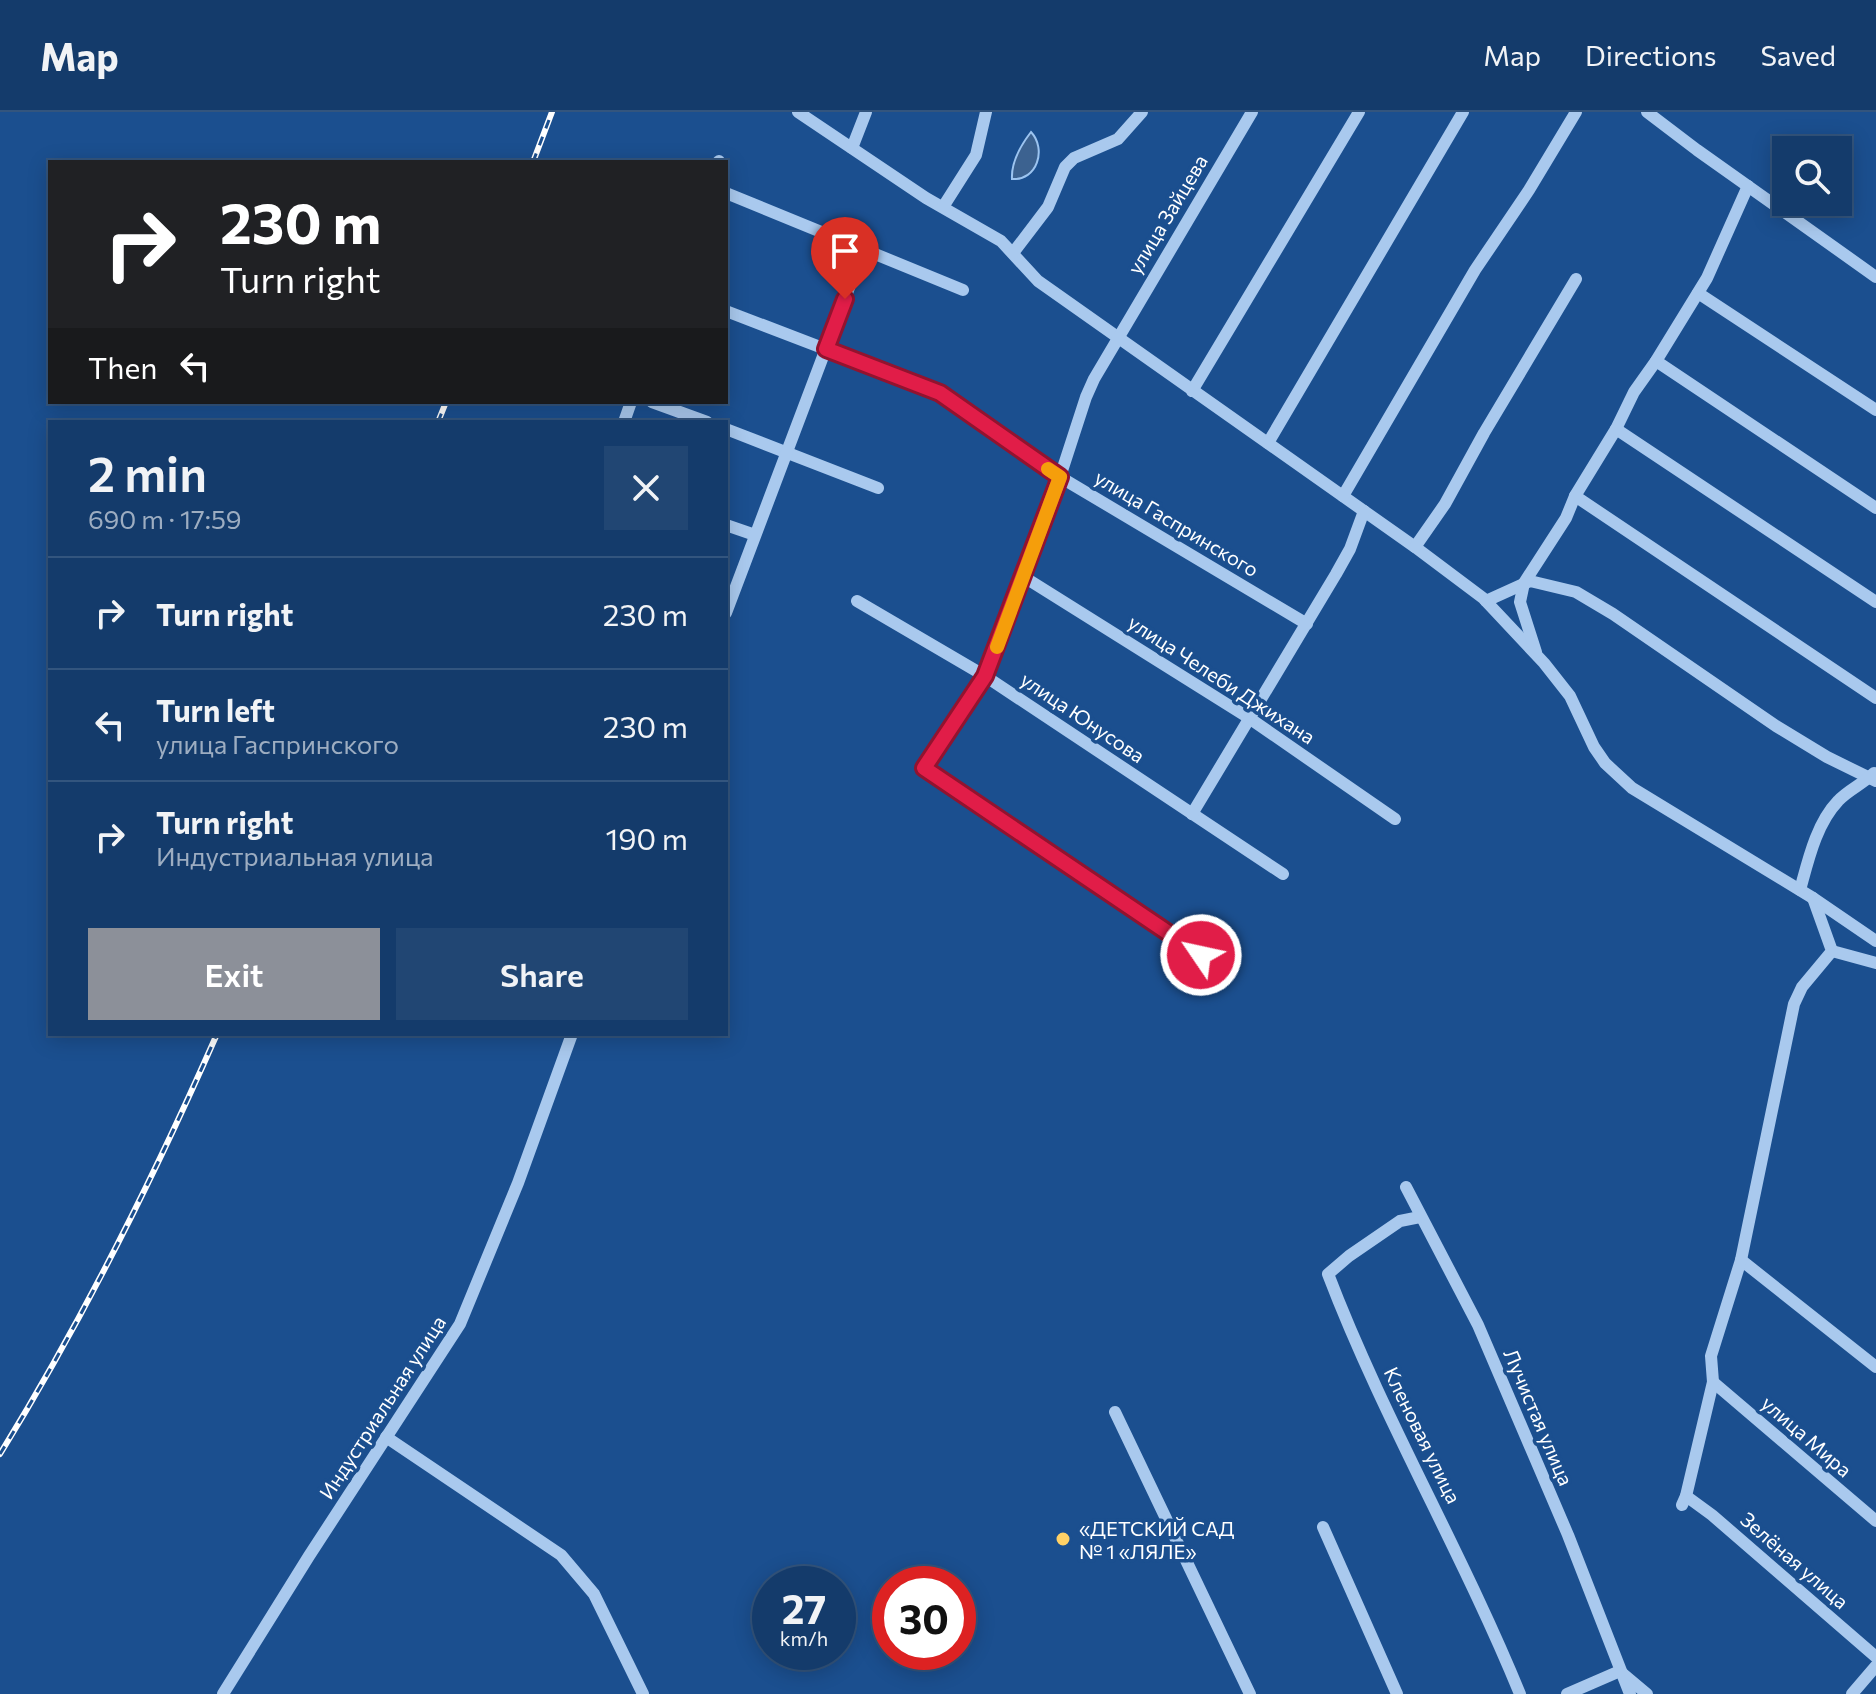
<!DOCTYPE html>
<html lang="en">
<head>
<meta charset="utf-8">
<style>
  :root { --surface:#143b6b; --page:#214673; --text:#f1f3f6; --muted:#9dadc1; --line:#33557e; --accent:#8c9099 }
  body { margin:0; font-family:Commissioner,sans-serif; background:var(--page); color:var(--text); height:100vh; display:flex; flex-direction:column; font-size:30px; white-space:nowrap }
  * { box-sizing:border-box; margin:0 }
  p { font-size:26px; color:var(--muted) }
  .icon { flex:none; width:44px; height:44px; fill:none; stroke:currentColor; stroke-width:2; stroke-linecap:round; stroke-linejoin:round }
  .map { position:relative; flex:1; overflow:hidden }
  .panel { position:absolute; left:48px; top:308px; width:680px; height:616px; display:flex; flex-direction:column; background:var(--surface); border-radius:0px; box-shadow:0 4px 20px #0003,0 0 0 2px var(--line) }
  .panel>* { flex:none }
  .top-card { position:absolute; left:48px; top:48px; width:680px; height:244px; border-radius:0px; box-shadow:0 4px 20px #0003,0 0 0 2px var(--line); background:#202124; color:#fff; overflow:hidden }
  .controls { position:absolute; left:1772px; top:24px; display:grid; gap:16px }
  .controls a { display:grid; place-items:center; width:80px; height:80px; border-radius:0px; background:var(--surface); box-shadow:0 4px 20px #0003,0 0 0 2px var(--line); font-size:40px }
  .speed { position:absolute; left:752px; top:1454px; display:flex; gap:16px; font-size:40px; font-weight:700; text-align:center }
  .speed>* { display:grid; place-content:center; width:104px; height:104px; border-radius:50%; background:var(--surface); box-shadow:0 4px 20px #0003,0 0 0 2px var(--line); line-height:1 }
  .speed small { font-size:20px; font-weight:400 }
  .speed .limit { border:12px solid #d22; background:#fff; color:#111 }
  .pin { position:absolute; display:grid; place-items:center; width:68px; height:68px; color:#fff; margin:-82px -34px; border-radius:50% 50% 50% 0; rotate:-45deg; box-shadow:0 0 8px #0007 }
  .pin .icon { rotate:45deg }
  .me { position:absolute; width:88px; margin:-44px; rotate:304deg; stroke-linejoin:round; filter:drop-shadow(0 0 6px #0008) }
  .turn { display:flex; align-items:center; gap:28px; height:168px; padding:0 40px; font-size:36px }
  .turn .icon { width:104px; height:104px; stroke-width:2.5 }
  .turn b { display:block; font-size:56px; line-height:68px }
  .then { display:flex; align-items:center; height:76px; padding:0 40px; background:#0003; gap:16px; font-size:30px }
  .round { display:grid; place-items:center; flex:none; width:84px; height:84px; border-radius:0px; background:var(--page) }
  .head { display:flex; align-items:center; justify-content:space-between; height:136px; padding:0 40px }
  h1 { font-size:48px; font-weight:600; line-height:60px }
  .primary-button { display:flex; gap:16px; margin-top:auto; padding:16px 40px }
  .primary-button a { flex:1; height:92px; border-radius:0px; background:var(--accent); color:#fff; font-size:32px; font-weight:600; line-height:92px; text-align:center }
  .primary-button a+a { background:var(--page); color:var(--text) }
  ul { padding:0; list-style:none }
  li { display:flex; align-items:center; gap:24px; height:112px; padding:0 40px; border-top:2px solid var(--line) }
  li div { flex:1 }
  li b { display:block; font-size:30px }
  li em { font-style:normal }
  header { display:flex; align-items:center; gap:48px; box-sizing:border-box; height:112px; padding:0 40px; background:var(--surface); border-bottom:2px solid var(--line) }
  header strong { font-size:38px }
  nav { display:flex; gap:44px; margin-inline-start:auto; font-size:28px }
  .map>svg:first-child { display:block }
  .water { fill:#3c6290; stroke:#9cc4f0; stroke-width:2 }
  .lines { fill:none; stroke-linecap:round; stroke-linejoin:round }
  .minor { stroke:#a9c9ee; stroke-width:12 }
  .rail-casing { stroke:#fff; stroke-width:6 }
  .rail { stroke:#1b4f8f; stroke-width:3; stroke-dasharray:9; stroke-linecap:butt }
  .route-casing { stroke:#92132f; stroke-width:20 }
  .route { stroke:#e11d48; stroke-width:14 }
  .slow { stroke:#f59e0b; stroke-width:14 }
  .poi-dot { fill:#ffd166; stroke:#1b4f8f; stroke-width:3 }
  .labels { text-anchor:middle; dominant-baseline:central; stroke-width:7; stroke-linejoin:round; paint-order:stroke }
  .street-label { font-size:20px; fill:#fff; stroke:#1b4f8f }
  .poi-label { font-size:20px; fill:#fff; stroke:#1b4f8f; text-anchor:start }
</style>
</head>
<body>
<header>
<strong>Map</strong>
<nav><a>Map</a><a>Directions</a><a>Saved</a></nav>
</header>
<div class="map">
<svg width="1876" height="1582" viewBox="0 0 1876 1582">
  <rect width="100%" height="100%" fill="#1b4f8f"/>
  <path class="water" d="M1031 20C1047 37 1037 69 1012 67 1011 50 1021 33 1031 20Z"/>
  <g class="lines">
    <g class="minor">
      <polyline points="798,0 926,86 1001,129 1038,169 1415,435 1483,486 1544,551 1570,584 1594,635 1605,651 1632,676 1813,786 1876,829"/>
      <polyline points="1647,0 1697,38 1876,165"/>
      <polyline points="852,36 866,0"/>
      <polyline points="718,50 719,49"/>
      <polyline points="726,81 963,178"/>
      <polyline points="943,95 976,43 986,0"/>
      <polyline points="1013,141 1048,95 1065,55 1074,46 1118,27 1142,0"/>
      <polyline points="1698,181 1876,298"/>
      <polyline points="726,199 940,281 1060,365 1307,512"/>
      <polyline points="1656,249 1876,396"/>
      <polyline points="1192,279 1359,0"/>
      <polyline points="652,290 707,310"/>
      <polyline points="624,310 631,290"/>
      <polyline points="726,317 878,376"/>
      <polyline points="1616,317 1876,490"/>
      <polyline points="1268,331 1463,0"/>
      <polyline points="1343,384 1475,158 1529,78 1576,0"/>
      <polyline points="1575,384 1876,586"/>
      <polyline points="726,413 755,423"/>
      <polyline points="1415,435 1445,392 1484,321 1576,167"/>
      <polyline points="1024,465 1249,606 1395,707"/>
      <polyline points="857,489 985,564 1283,762"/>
      <polyline points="1486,489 1530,469 1576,480 1613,502 1776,614 1827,645 1876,669"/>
      <polyline points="726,501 864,136"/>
      <polyline points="1536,540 1520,490 1524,471 1566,406 1575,384 1616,317 1634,280 1656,249 1707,166 1748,74"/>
      <polyline points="1192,702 1336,462 1350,437 1364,399"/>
      <path d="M1800 778C1808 749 1816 712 1838 689 1848 678 1863 672 1874 661"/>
      <polyline points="1832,839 1876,851"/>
      <polyline points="1201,843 924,656 985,564 1024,465 1060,365 1086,285 1094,267 1252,0"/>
      <polyline points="1406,1075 1478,1213 1568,1423 1630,1582"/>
      <path d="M1420 1105 1400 1109 1349 1144 1328 1162C1383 1306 1462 1440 1520 1582"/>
      <polyline points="1741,1148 1876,1255"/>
      <polyline points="1713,1270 1876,1409"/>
      <polyline points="1115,1300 1250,1582"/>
      <polyline points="386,1325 561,1443 594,1482 643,1582"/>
      <polyline points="1686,1384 1712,1403 1876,1545"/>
      <polyline points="1682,1393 1686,1384 1713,1270 1711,1244 1741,1148 1794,892 1802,875 1832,839 1813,786"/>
      <polyline points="1323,1415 1397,1582"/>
      <polyline points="1622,1561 1647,1582"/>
      <polyline points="223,1582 309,1444 460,1212 518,1071 572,922"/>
      <polyline points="1567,1582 1620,1559"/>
      <polyline points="1852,1582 1876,1554"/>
    </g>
    <defs>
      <g id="rail">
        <polyline points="533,50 552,0"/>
        <polyline points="438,310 446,290"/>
        <path d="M0 1342C82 1209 154 1065 217 922"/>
      </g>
    </defs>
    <use href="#rail" class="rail-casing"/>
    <use href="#rail" class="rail"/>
  </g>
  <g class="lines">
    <defs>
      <polyline id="route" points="845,187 826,237 940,281 1060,365 985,564 924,656 1201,843"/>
    </defs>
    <use href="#route" class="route-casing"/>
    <use href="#route" class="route"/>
    <polyline class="slow" points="997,535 1060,365 1048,357"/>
  </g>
  <circle class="poi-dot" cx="1063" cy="1427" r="8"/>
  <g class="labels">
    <g class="street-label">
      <text transform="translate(1167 102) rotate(-59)">улица Зайцева</text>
      <text transform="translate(1177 411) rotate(31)">улица Гаспринского</text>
      <text transform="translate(1222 567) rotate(33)">улица Челеби Джихана</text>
      <text transform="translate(1083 605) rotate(34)">улица Юнусова</text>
      <text transform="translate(382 1295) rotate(-57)">Индустриальная улица</text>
      <text transform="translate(1539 1305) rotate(67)">Лучистая улица</text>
      <text transform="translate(1423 1323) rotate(64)">Кленовая улица</text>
      <text transform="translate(1807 1324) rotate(41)">улица Мира</text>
      <text transform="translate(1795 1448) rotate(41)">Зелёная улица</text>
    </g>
    <g class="poi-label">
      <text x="1079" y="1416">«ДЕТСКИЙ САД<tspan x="1079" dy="23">№ 1 «ЛЯЛЕ»</tspan></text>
    </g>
  </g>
</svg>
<div class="controls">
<a><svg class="icon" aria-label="search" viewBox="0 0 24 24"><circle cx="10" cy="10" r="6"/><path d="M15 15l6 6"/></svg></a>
</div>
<div class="speed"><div>27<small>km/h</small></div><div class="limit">30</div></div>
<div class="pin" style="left:845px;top:187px;background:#d93025"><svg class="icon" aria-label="arrive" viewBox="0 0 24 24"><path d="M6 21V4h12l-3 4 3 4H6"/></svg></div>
<svg class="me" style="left:1201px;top:843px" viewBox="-20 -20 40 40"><circle r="17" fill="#e11d48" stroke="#fff" stroke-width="3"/><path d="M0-11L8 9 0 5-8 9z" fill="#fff"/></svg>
<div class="top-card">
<div class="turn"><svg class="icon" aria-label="right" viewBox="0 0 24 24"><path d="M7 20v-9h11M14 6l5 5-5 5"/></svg><div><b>230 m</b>Turn right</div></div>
<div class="then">Then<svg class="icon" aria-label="left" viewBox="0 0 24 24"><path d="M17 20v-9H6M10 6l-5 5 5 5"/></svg></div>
</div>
<section class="panel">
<div class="head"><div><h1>2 min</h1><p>690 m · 17:59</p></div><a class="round"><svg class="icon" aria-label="close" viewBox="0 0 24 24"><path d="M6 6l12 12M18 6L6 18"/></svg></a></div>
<ul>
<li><svg class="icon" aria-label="right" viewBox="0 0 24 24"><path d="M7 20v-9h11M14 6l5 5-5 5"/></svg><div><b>Turn right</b></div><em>230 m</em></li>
<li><svg class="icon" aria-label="left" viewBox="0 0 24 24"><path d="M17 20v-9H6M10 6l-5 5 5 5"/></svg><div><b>Turn left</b><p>улица Гаспринского</p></div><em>230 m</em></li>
<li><svg class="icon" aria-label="right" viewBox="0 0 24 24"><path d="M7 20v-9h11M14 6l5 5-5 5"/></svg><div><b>Turn right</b><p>Индустриальная улица</p></div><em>190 m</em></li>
</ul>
<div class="primary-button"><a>Exit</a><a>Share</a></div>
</section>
</div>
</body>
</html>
